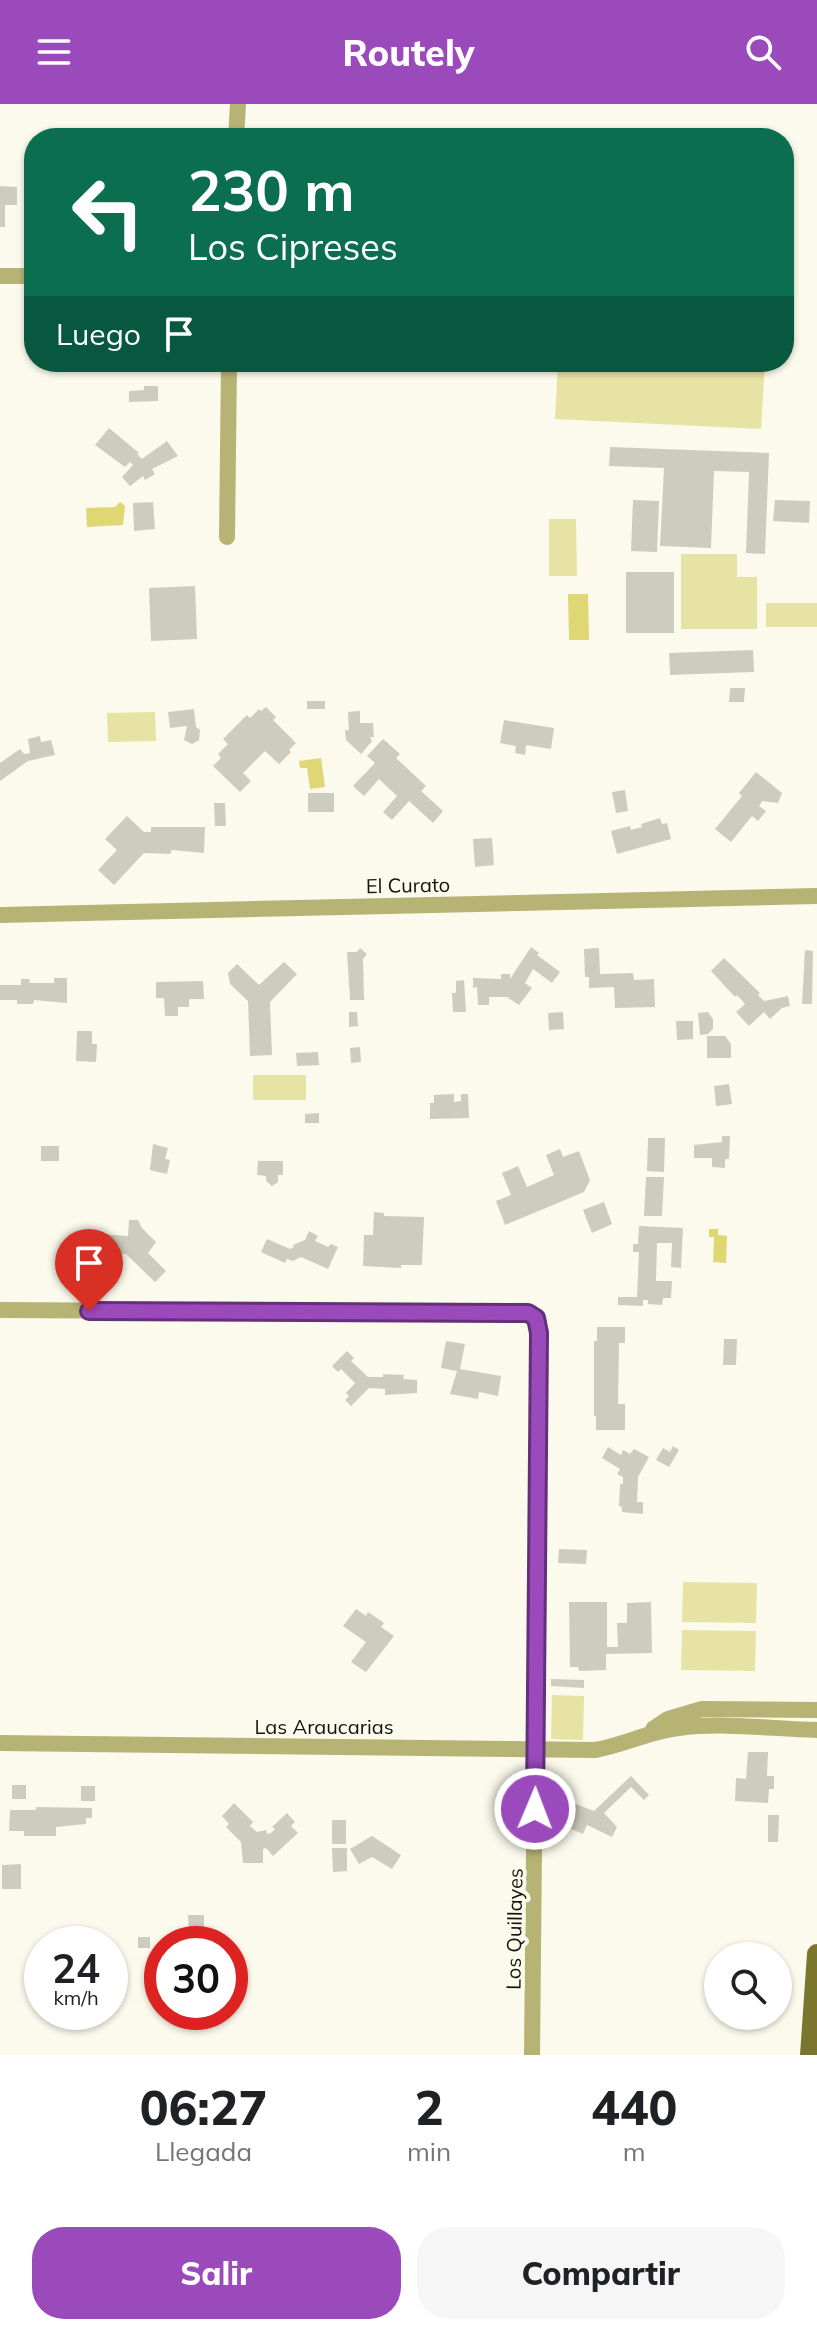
<!DOCTYPE html>
<html lang="es">
<head>
<meta charset="utf-8">
<style>
  :root { --surface:#fff; --page:#f6f6f6; --text:#202124; --muted:#757577; --accent:#9a4aba }
  body { margin:0; font-family:Mulish,sans-serif; background:var(--page); color:var(--text); height:100vh; display:flex; flex-direction:column; font-size:30px; white-space:nowrap }
  * { box-sizing:border-box; margin:0 }
  p { font-size:26px; color:var(--muted) }
  .icon { flex:none; width:44px; height:44px; fill:none; stroke:currentColor; stroke-width:2; stroke-linecap:round; stroke-linejoin:round }
  .map { position:relative; height:1951px; overflow:hidden }
  .details { display:flex; flex-direction:column; background:var(--surface); flex:1 }
  .details>* { flex:none }
  .banner { position:absolute; left:24px; top:24px; width:770px; height:244px; border-radius:32px; box-shadow:0 2px 6px #0004; background:#0b6e4f; color:#fff; overflow:hidden }
  .buttons { position:absolute; left:704px; top:1838px; display:grid; gap:16px }
  .buttons a { display:grid; place-items:center; width:88px; height:88px; border-radius:50%; background:var(--surface); box-shadow:0 2px 6px #0004; font-size:40px }
  .speed { position:absolute; left:24px; top:1822px; display:flex; gap:16px; font-size:40px; font-weight:700; text-align:center }
  .speed>* { display:grid; place-content:center; width:104px; height:104px; border-radius:50%; background:var(--surface); box-shadow:0 2px 6px #0004; line-height:1 }
  .speed small { font-size:20px; font-weight:400 }
  .speed .limit { border:12px solid #d22; background:#fff; color:#111 }
  .pin { position:absolute; display:grid; place-items:center; width:68px; height:68px; color:#fff; margin:-82px -34px; border-radius:50% 50% 50% 0; rotate:-45deg; box-shadow:0 0 8px #0007 }
  .pin .icon { rotate:45deg }
  .me { position:absolute; width:88px; margin:-44px; rotate:1deg; stroke-linejoin:round; filter:drop-shadow(0 0 6px #0008) }
  .turn { display:flex; align-items:center; gap:28px; height:168px; padding:0 32px; font-size:36px }
  .turn .icon { width:104px; height:104px; stroke-width:2.5 }
  .turn b { display:block; font-size:56px; line-height:68px }
  .then { display:flex; align-items:center; height:76px; padding:0 32px; background:#0003; gap:16px; font-size:30px }
  .eta { display:flex; justify-content:space-evenly; align-items:center; height:136px; text-align:center }
  .eta b { font-size:48px; font-weight:800; line-height:56px }
  .button { display:flex; gap:16px; margin-top:auto; padding:16px 32px }
  .button a { flex:1; height:92px; border-radius:32px; background:var(--accent); color:#fff; font-size:32px; font-weight:800; line-height:92px; text-align:center }
  .button a+a { background:var(--page); color:var(--text) }
  header { display:flex; justify-content:space-between; align-items:center; height:104px; padding:0 32px; background:var(--accent); color:#fff; font-size:36px; font-weight:800 }
  .map>svg:first-child { display:block }
  .green { fill:#e7e3a4 }
  .water { fill:#ded773 }
  .building { fill:#cdcdbf }
  .lines { fill:none; stroke-linecap:round; stroke-linejoin:round }
  .minor { stroke:#b7b375; stroke-width:16 }
  .major { stroke:#7b762e; stroke-width:20 }
  .route-casing { stroke:#643079; stroke-width:20 }
  .route { stroke:#9a4aba; stroke-width:14 }
  .labels { text-anchor:middle; dominant-baseline:central; stroke-width:8; stroke-linejoin:round; paint-order:stroke }
  .street-label { font-size:20px; fill:#14140f; stroke:#fbfaec }
</style>
</head>
<body>
<header><svg class="icon" aria-label="menu" viewBox="0 0 24 24"><path d="M4 6h16M4 12h16M4 18h16"/></svg>Routely<svg class="icon" aria-label="search" viewBox="0 0 24 24"><circle cx="10" cy="10" r="6"/><path d="M15 15l6 6"/></svg></header>
<div class="map">
<svg width="817" height="1951" viewBox="0 0 817 1951">
  <rect width="100%" height="100%" fill="#fbfaec"/>
  <g class="green">
    <polygon points="558,258 765,258 761,325 555,315"/>
    <polygon points="549,415 576,415 577,472 549,472"/>
    <polygon points="681,450 737,450 737,473 757,473 757,525 681,525"/>
    <rect x="766" y="499" width="51" height="24"/>
    <polygon points="155,608 156,637 108,638 107,609"/>
    <rect x="253" y="971" width="53" height="25"/>
    <polygon points="683,1478 757,1479 756,1519 682,1518"/>
    <polygon points="682,1526 756,1527 755,1567 681,1566"/>
    <polygon points="552,1591 584,1592 583,1636 551,1635"/>
  </g>
  <g class="water">
    <polygon points="120,398 125,402 123,421 87,423 86,404 115,403"/>
    <polygon points="568,490 588,490 589,536 569,536"/>
    <polygon points="321,654 325,683 310,685 307,664 300,664 299,657"/>
    <polygon points="709,1125 718,1125 718,1131 727,1132 726,1159 713,1158 714,1133 709,1133"/>
  </g>
  <g class="building">
    <polygon points="0,82 17,83 17,101 5,101 5,123 0,123"/>
    <polygon points="144,282 158,282 158,297 129,298 129,287 144,286"/>
    <polygon points="109,324 139,349 137,350 142,355 167,337 178,352 152,365 155,370 145,376 143,372 130,382 122,373 133,361 130,358 125,363 95,341"/>
    <polygon points="610,343 769,349 765,450 746,449 749,368 714,367 711,444 660,442 664,364 609,362"/>
    <polygon points="633,396 659,397 657,448 631,447"/>
    <polygon points="775,396 810,397 809,419 773,417"/>
    <polygon points="153,398 155,425 134,427 133,399"/>
    <rect x="626" y="468" width="48" height="61"/>
    <polygon points="195,482 197,535 151,537 149,484"/>
    <polygon points="753,546 754,568 670,571 669,549"/>
    <polygon points="730,584 745,584 744,598 729,598"/>
    <rect x="307" y="597" width="18" height="8"/>
    <polygon points="266,603 276,613 273,616 296,639 289,646 291,648 279,660 265,647 243,669 251,677 240,688 213,662 221,654 218,650 228,640 223,635 247,611 250,614 259,605 261,607"/>
    <polygon points="194,605 196,623 200,626 199,636 192,640 184,636 187,622 170,624 168,608"/>
    <polygon points="360,607 360,619 373,619 374,633 370,633 372,637 361,650 346,636 345,626 349,626 348,608"/>
    <polygon points="504,616 554,624 551,645 526,641 525,651 515,649 516,642 500,639"/>
    <polygon points="40,632 41,638 51,636 55,651 28,657 0,677 0,659 20,645 24,650 30,649 28,635"/>
    <polygon points="383,635 400,650 396,654 426,682 421,687 443,707 433,719 409,697 392,716 383,708 397,692 379,675 364,692 353,682 375,659 367,652"/>
    <polygon points="756,668 782,689 778,699 762,697 759,702 766,707 758,717 752,712 731,738 715,725 742,692 739,689"/>
    <polygon points="625,686 628,707 616,709 612,688"/>
    <rect x="308" y="689" width="26" height="19"/>
    <polygon points="214,699 225,699 226,722 215,722"/>
    <polygon points="127,712 144,728 151,728 151,723 205,723 204,749 172,746 170,750 144,749 114,781 98,766 117,746 105,735"/>
    <polygon points="660,714 662,720 667,719 671,735 617,750 611,727 630,722 631,726 642,723 641,720"/>
    <polygon points="492,734 494,761 475,763 473,735"/>
    <polygon points="531,843 539,849 537,851 560,868 552,879 533,865 525,879 532,884 519,901 507,893 489,893 489,901 478,901 477,883 473,884 473,874 501,875 501,870 510,870 510,875"/>
    <polygon points="360,844 367,850 363,855 364,896 350,896 347,848 357,848"/>
    <polygon points="599,844 600,870 633,869 634,876 654,875 655,903 615,904 614,883 589,884 589,873 585,873 584,845"/>
    <polygon points="805,846 813,847 812,900 802,900"/>
    <polygon points="724,854 760,889 758,891 764,897 788,892 790,902 782,904 770,915 764,908 749,922 736,908 745,900 737,891 735,893 711,867"/>
    <polygon points="284,858 297,870 270,898 272,951 250,952 248,897 230,880 228,869 237,860 259,881"/>
    <polygon points="54,874 67,874 67,899 34,896 33,900 17,900 17,896 0,896 0,881 21,881 21,875 29,875 30,879 54,879"/>
    <polygon points="464,876 466,908 453,908 452,889 456,889 456,877"/>
    <polygon points="203,877 204,895 189,895 189,903 178,903 178,912 165,912 164,894 156,894 156,878"/>
    <polygon points="349,908 357,908 358,922 349,923"/>
    <polygon points="563,908 564,925 549,926 548,909"/>
    <polygon points="708,908 713,915 713,925 708,930 700,931 698,909"/>
    <polygon points="676,917 693,917 693,935 677,936"/>
    <polygon points="77,927 92,927 92,940 97,940 96,958 76,957"/>
    <polygon points="707,932 725,932 731,940 731,954 707,954"/>
    <polygon points="360,943 361,958 351,959 350,944"/>
    <polygon points="318,948 319,961 297,962 296,949"/>
    <polygon points="729,980 732,1000 716,1002 714,982"/>
    <polygon points="454,990 454,998 461,997 461,990 468,990 469,1014 430,1015 430,999 434,999 434,991"/>
    <polygon points="319,1009 319,1019 305,1019 305,1010"/>
    <polygon points="722,1032 730,1032 729,1055 725,1055 725,1064 712,1063 712,1054 694,1054 694,1041 722,1038"/>
    <polygon points="648,1034 665,1034 664,1068 647,1067"/>
    <polygon points="153,1040 168,1044 165,1055 170,1056 167,1070 150,1066"/>
    <rect x="41" y="1042" width="18" height="15"/>
    <polygon points="560,1045 563,1053 579,1047 590,1076 584,1088 505,1121 496,1097 511,1091 502,1069 518,1062 527,1083 554,1071 546,1051"/>
    <polygon points="258,1057 283,1057 283,1071 278,1071 278,1078 272,1082 266,1077 266,1072 257,1071"/>
    <polygon points="646,1073 664,1073 662,1112 644,1112"/>
    <polygon points="604,1098 612,1120 592,1129 583,1106"/>
    <polygon points="374,1108 384,1109 384,1112 424,1113 422,1161 401,1161 401,1164 363,1162 364,1131 373,1131"/>
    <polygon points="129,1116 138,1116 142,1124 156,1138 148,1149 166,1167 155,1178 126,1150 96,1148 97,1130 128,1132"/>
    <polygon points="639,1122 683,1124 681,1164 671,1163 672,1139 657,1139 656,1177 672,1177 671,1194 663,1194 662,1201 648,1200 648,1196 643,1196 643,1202 618,1201 618,1193 637,1193 639,1148 633,1148 633,1140 638,1140"/>
    <polygon points="309,1127 318,1132 315,1137 328,1143 331,1140 338,1143 328,1165 301,1153 293,1157 287,1155 285,1159 261,1148 267,1135 290,1145 294,1143 293,1141 305,1136"/>
    <polygon points="597,1223 625,1223 625,1239 619,1239 618,1300 625,1300 625,1326 596,1326 596,1312 594,1312 594,1237 597,1237"/>
    <polygon points="724,1235 737,1235 736,1261 723,1261"/>
    <polygon points="446,1237 465,1240 460,1265 501,1272 498,1292 479,1288 478,1295 450,1290 457,1267 441,1264"/>
    <polygon points="347,1247 354,1254 351,1257 368,1273 383,1273 383,1270 404,1271 403,1275 417,1276 417,1289 385,1291 385,1285 369,1284 351,1302 345,1296 349,1292 346,1289 355,1279 341,1265 338,1268 332,1262"/>
    <polygon points="673,1342 679,1346 669,1363 656,1356 663,1344 670,1348"/>
    <polygon points="608,1343 621,1351 623,1346 630,1350 634,1345 649,1353 638,1373 637,1398 643,1398 643,1410 622,1408 622,1403 619,1402 620,1380 623,1380 623,1373 617,1370 620,1365 602,1354"/>
    <polygon points="559,1445 587,1446 586,1460 558,1459"/>
    <polygon points="569,1498 607,1498 607,1543 618,1543 617,1519 627,1519 627,1499 651,1498 652,1549 606,1550 606,1566 579,1567 578,1563 570,1563"/>
    <polygon points="356,1505 366,1512 368,1508 384,1519 381,1523 394,1532 366,1568 351,1558 366,1538 343,1522"/>
    <polygon points="551,1575 584,1576 584,1584 551,1582"/>
    <polygon points="748,1648 768,1648 767,1672 774,1672 774,1685 769,1685 768,1699 735,1697 736,1674 746,1675"/>
    <polygon points="631,1672 649,1691 644,1696 631,1683 604,1709 617,1723 612,1733 587,1721 583,1730 562,1721 561,1715 568,1697 594,1707"/>
    <rect x="12" y="1681" width="14" height="14"/>
    <rect x="81" y="1682" width="14" height="15"/>
    <polygon points="234,1699 253,1718 250,1722 257,1728 266,1726 267,1730 271,1729 275,1725 272,1723 287,1709 295,1718 291,1722 298,1729 273,1752 266,1744 263,1745 263,1759 243,1759 241,1738 226,1723 229,1720 222,1712"/>
    <polygon points="36,1703 92,1704 92,1714 86,1714 86,1720 56,1723 56,1732 24,1732 24,1727 9,1727 10,1706 36,1706"/>
    <polygon points="768,1711 779,1711 778,1738 768,1738"/>
    <rect x="332" y="1716" width="14" height="24"/>
    <polygon points="372,1732 401,1751 392,1765 372,1753 359,1760 350,1745"/>
    <polygon points="332,1744 347,1744 347,1767 333,1768"/>
    <polygon points="21,1760 21,1785 2,1785 2,1761"/>
    <polygon points="188,1811 204,1811 204,1829 189,1829"/>
    <rect x="138" y="1833" width="12" height="11"/>
  </g>
  <g class="lines">
    <g class="minor">
      <polyline points="236,34 238,0"/>
      <polyline points="0,172 34,172"/>
      <polyline points="227,433 229,258"/>
      <polyline points="0,811 817,792"/>
      <polyline points="0,1206 528,1209 536,1214 539,1229 532,1951"/>
      <polyline points="653,1625 668,1615 702,1605 817,1606"/>
      <path d="M0 1639 595 1646C624 1641 650 1627 679 1624 724 1618 772 1625 817 1626"/>
    </g>
    <polyline class="major" points="810,1951 817,1850"/>
  </g>
  <g class="lines">
    <defs>
      <polyline id="route" points="89,1207 528,1209 536,1214 539,1229 535,1705"/>
    </defs>
    <use href="#route" class="route-casing"/>
    <use href="#route" class="route"/>
  </g>
  <g class="labels">
    <g class="street-label">
      <text transform="translate(408 781) rotate(-1)">El Curato</text>
      <text x="324" y="1622">Las Araucarias</text>
      <text transform="translate(514 1825) rotate(-89)">Los Quillayes</text>
    </g>
  </g>
</svg>
<div class="buttons">
<a><svg class="icon" aria-label="search" viewBox="0 0 24 24"><circle cx="10" cy="10" r="6"/><path d="M15 15l6 6"/></svg></a>
</div>
<div class="speed"><div>24<small>km/h</small></div><div class="limit">30</div></div>
<div class="pin" style="left:89px;top:1207px;background:#d93025"><svg class="icon" aria-label="arrive" viewBox="0 0 24 24"><path d="M6 21V4h12l-3 4 3 4H6"/></svg></div>
<svg class="me" style="left:535px;top:1705px" viewBox="-20 -20 40 40"><circle r="17" fill="#9a4aba" stroke="#fff" stroke-width="3"/><path d="M0-11L8 9 0 5-8 9z" fill="#fff"/></svg>
<div class="banner">
<div class="turn"><svg class="icon" aria-label="left" viewBox="0 0 24 24"><path d="M17 20v-9H6M10 6l-5 5 5 5"/></svg><div><b>230 m</b>Los Cipreses</div></div>
<div class="then">Luego<svg class="icon" aria-label="arrive" viewBox="0 0 24 24"><path d="M6 21V4h12l-3 4 3 4H6"/></svg></div>
</div>
</div>
<section class="details">
<div class="eta">
<div><b>06:27</b><p>Llegada</p></div>
<div><b>2</b><p>min</p></div>
<div><b>440</b><p>m</p></div>
</div>
<div class="button"><a>Salir</a><a>Compartir</a></div>
</section>
</body>
</html>
